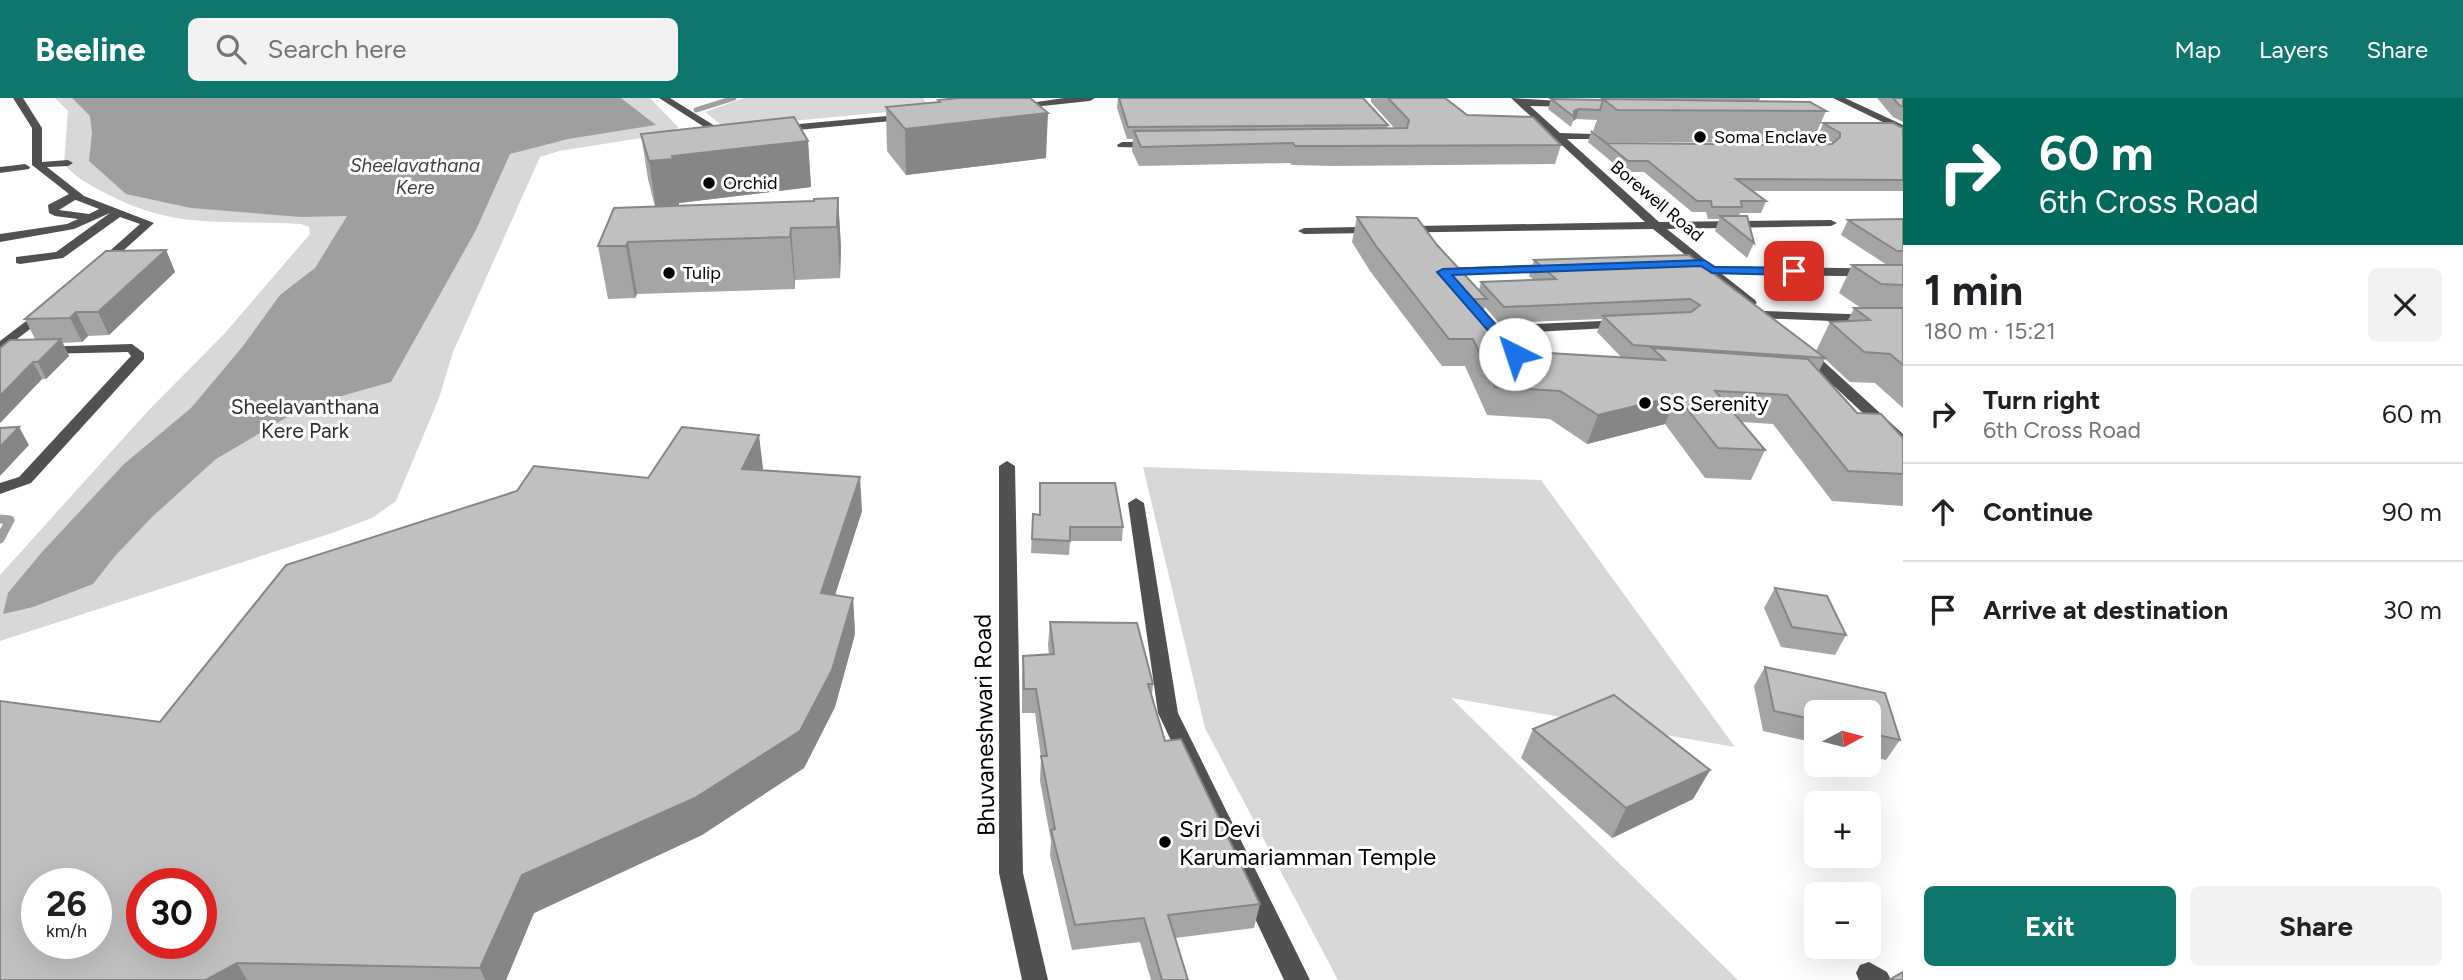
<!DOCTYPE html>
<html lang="en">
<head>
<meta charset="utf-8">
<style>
  :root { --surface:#fff; --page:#f2f2f2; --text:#202124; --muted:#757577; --line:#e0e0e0; --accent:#0f766e }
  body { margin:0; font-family:Figtree,sans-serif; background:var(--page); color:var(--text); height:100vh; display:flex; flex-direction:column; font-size:26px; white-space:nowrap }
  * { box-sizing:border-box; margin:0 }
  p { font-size:23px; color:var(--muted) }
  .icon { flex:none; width:38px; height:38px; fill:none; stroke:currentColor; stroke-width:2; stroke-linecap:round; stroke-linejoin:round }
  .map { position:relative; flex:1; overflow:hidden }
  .details { display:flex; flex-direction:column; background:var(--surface); width:560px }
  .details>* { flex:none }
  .banner { background:#00695c; color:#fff; overflow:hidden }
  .needle { width:46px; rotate:83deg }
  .tools { position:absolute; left:1804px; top:602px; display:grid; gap:14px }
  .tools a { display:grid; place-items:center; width:77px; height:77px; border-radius:10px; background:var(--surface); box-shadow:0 7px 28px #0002; font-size:35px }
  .speed { position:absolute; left:21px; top:770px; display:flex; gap:14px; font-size:35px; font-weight:700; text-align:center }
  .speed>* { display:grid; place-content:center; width:91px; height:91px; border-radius:50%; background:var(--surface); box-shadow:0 7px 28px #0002; line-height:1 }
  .speed small { font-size:18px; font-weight:400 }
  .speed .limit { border:10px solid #d22; background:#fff; color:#111 }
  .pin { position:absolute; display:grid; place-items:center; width:60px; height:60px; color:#fff; margin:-30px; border-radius:14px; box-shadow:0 4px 10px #0006 }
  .me { position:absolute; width:77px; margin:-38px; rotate:319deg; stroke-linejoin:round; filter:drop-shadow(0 0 5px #0008) }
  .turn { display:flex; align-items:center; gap:24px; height:147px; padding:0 21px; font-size:32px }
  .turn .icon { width:91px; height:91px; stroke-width:2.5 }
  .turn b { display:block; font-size:49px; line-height:60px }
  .round { display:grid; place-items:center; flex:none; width:74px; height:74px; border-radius:10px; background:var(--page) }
  .head { display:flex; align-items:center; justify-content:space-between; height:119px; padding:0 21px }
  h1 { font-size:42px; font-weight:700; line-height:52px }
  .cta { display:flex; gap:14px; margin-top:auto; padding:14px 21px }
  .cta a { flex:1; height:80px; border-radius:10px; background:var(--accent); color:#fff; font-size:28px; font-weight:700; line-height:80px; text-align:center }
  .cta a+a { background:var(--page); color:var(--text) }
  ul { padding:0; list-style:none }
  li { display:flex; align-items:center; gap:21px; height:98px; padding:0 21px; border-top:2px solid var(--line) }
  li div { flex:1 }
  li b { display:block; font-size:26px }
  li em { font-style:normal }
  header { display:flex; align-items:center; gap:42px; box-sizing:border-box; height:98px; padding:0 35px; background:var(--accent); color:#fff }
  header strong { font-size:33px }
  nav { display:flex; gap:38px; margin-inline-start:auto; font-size:24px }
  .search { width:490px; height:63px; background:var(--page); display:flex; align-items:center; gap:18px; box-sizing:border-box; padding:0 24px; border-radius:10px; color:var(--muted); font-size:26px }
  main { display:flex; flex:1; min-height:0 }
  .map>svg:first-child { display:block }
  .green { fill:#d8d8d8 }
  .water { fill:#9f9f9f }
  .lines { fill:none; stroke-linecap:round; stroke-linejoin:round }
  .stream-far1 { stroke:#9f9f9f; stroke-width:5 }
  .stream { stroke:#9f9f9f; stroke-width:9 }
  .minor { fill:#515151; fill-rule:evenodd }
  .wall { fill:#a5a5a5; fill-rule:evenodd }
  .shaded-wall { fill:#868686 }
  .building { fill:#c0c0c0; stroke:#868686; stroke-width:2; fill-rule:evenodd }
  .route { fill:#1a73e8; stroke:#114b97; stroke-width:2 }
  .poi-dot { fill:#000; stroke:#fff; stroke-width:2.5 }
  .labels { text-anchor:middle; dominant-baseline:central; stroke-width:6; stroke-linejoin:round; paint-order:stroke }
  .far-poi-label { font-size:18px; fill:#000; stroke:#fff; text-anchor:start }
  .far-street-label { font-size:18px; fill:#000; stroke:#fff }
  .far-water-label { font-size:19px; font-style:italic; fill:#404040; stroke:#fff }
  .poi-label { font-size:21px; fill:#000; stroke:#fff; text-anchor:start }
  .park-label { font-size:21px; fill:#2f2f2f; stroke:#fff }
  .near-street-label { font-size:24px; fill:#000; stroke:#fff }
  .near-poi-label { font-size:24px; fill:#000; stroke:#fff; text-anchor:start }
</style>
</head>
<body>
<header>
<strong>Beeline</strong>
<div class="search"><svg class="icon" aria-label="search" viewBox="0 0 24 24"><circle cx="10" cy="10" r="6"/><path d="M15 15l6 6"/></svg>Search here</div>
<nav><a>Map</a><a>Layers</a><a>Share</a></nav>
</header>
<main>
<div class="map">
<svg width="1903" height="882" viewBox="0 0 1903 882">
  <rect width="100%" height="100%" fill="#fff"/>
  <g class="green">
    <path d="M55 0H650L678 29 673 35 559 53 540 59 453 254 439 300 396 403 372 420 332 435 0 543V477L147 314 225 235 310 136 309 129 301 126C227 121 177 133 107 96 90 87 76 80 64 66L68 13Z"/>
    <polygon points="744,0 923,0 930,10 738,28 720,26 705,14"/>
    <polygon points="1143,369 1541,382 1735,649 1451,600 1738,882 1338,882 1205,630"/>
  </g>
  <polygon class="water" points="72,0 621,0 656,27 568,41 510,56 476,132 391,284 306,308 216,361 152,419 115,458 93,486 33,509 3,516 8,495 42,454 124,366 191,310 243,248 280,197 315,170 347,118 301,119 191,110 126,96 89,63 92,35 90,18"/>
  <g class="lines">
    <polyline class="stream-far1" points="696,12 734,0"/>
    <polyline class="stream" points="0,421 10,422 0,441"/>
    <g class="minor">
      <path d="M13 0H23L42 30V64L68 62 73 65 68 68 47 69 84 98 154 125 104 170 94 167 140 126 120 119 63 160 20 166 16 165V159L56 154 110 115 74 131 0 144V136L67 126 78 121 55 118 49 115 48 107 69 96 32 67V30ZM75 102H76L99 111 89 116 59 112Z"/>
      <polygon points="659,0 670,0 715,28 737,34 732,37 709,32"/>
      <polygon points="1064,0 1095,0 1090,3 1014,11 1009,8"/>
      <polygon points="1511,0 1576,4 1578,6 1573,9 1530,8 1560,35 1593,36 1595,38 1590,41 1567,41 1659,124 1831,122 1837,125 1831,128 1667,131 1713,168 1903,171 1903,179 1722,176 1755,202 1757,205 1750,209 1653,131 1304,136 1298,133 1304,130 1645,124"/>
      <polygon points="1833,0 1845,0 1903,27 1903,34"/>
      <polygon points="909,16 914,19 912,21 777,34 772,31 777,28"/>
      <polygon points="1122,44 1154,44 1159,47 1154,50 1118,49 1117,47"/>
      <polygon points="25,66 30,69 29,71 0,75 0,69"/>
      <polygon points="1553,166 1557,167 1557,173 1452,177 1446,182 1437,174 1443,170"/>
      <polygon points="46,208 53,212 51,215 0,254 0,243"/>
      <polygon points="1764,213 1903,218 1903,226 1759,220 1757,217"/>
      <polygon points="1623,222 1628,223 1628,229 1494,236 1487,232 1494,228"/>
      <polygon points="132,246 144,255 144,261 31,385 0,396 0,385 19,379 131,258 128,254 42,256 37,255 37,249"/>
      <polygon points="1805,250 1810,251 1903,336 1903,349 1897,347 1835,289 1801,286 1799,283 1801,280 1825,280 1798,254"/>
      <polygon points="1007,363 1015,368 1023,775 1048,882 1022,882 999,775 999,368"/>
      <polygon points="1136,400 1144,405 1178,615 1310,882 1284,882 1158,615 1128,405"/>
      <polygon points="1869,864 1887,874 1891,882 1859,882 1856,875 1860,867"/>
    </g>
  </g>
  <g class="wall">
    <polygon points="1118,0 1363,0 1388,27 1387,31 1395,31 1371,4 1371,0 1445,0 1467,17 1561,47 1555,66 1333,68 1292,67 1290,65 1139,68 1132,53 1133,41 1127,41 1117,10"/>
    <polygon points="1606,0 1760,0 1759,3 1776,3 1826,13 1812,45 1607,44 1593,33 1597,22 1576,21 1573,23 1571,29 1548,11 1551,1 1689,2"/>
    <polygon points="1877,0 1903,0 1903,24 1893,19"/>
    <polygon points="938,2 1046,60 906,77 887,53 886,9 938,4"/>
    <polygon points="1823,25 1903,30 1903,93 1751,93 1766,103 1761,115 1740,115 1739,118 1754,145 1747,160 1715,133 1719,121 1708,121 1706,114 1692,114 1644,74 1624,74 1588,44 1591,33 1607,45 1810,47 1832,46 1833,45 1819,36"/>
    <polygon points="641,36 808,43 811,89 679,105 679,108 814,103 838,100 841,150 840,180 795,182 795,191 637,196 635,200 608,201 598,148 655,109 648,81"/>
    <path d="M1357 119 1437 147 1479 192 1481 184 1534 182 1529 178 1534 162 1689 157 1816 253 1830 224H1847L1854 210H1861L1839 195 1852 167H1887L1841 137 1848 122 1903 121V310L1875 285 1850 284 1825 261 1819 273 1857 315 1903 340V408L1832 403 1773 326 1741 324 1765 352 1751 382 1705 380 1665 326 1587 346 1550 321 1487 317 1465 268H1442L1370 173 1352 144ZM1485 209 1499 225 1602 221 1597 234 1622 260 1516 253 1483 214Z"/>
    <polygon points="166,152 175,174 109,237 88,238 82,244 62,245 69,258 46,281 42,281 0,325 35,241 25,221"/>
    <polygon points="763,370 762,372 862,413 835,497 853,500 855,536 835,609 804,670 702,737 534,815 506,882 0,882 648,380"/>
    <polygon points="1033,416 1123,429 1122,443 1070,443 1069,457 1031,455"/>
    <polygon points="1775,490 1846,537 1835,557 1781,549 1764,510"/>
    <polygon points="1050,524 1153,586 1152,598 1165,643 1260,806 1254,830 1175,840 1188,882 1151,882 1140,844 1072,852 1050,757 1051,743 1040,683 1041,659 1035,615 1022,615 1022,582 1023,558 1049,557 1048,547"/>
    <polygon points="1765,569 1885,595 1900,642 1886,662 1869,658 1869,614 1816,614 1816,645 1763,633 1754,588"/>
    <polygon points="1533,631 1710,672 1693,701 1612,740 1521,660"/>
  </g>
  <g class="shaded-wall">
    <polygon points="1579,11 1576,21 1573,23 1574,13"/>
    <polygon points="1048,15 1046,60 906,77 905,31"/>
    <polygon points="808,43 811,89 679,105 679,108 656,111 649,63 672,58"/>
    <polygon points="838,100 841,150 840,180 837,129"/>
    <polygon points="791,130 795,182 795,191 790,139"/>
    <polygon points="628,144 637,196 635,200 626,148"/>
    <polygon points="166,152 175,174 109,237 98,214"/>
    <polygon points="76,214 88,238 82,244 70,220"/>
    <polygon points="61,241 69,258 46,281 38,264"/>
    <polygon points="33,264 42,281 0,325 0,298"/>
    <polygon points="1677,298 1665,326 1587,346 1598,317"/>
    <polygon points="19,329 29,347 0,378 0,349"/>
    <polygon points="759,337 763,370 746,404 742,371"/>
    <polygon points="860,379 862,413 824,531 821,495"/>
    <polygon points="853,500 855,536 835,609 804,670 702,737 534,815 506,882 485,882 480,870 522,777"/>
    <polygon points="1710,672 1693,701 1612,740 1626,710"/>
    <polygon points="237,865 247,882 206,882"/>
  </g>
  <g class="building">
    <polygon points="960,0 1030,0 1048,15 905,31 886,9 940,4 938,2"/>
    <polygon points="1119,0 1363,0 1388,27 1128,29"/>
    <polygon points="1388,0 1445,0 1467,17 1533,19 1561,47 1337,48 1295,48 1293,45 1141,49 1134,33 1407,30 1409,22"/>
    <polygon points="1893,0 1903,0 1903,9 1899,7"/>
    <polygon points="1551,1 1603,2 1600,12 1579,11 1574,13 1574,19"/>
    <polygon points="1603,1 1810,4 1826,13 1617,12"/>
    <polygon points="794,19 808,43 672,58 673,61 649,63 641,36"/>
    <polygon points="1823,25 1893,25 1903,30 1903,82 1736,81 1766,103 1741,103 1742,109 1712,109 1711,103 1697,103 1648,63 1628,63 1591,33 1607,45 1810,47 1832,46 1840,39 1840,35"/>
    <polygon points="838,100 837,129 791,130 790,139 628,144 626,148 598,148 614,110 814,103 814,101"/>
    <polygon points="1720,118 1747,118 1754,145"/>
    <polygon points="1357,119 1417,120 1437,147 1487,201 1472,201 1516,253 1665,262 1652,250 1808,261 1857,315 1881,316 1903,340 1903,376 1848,373 1787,297 1715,293 1765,352 1718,350 1677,298 1598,317 1560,293 1495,289 1473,241 1449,241 1376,148"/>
    <polygon points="1903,121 1903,153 1897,153 1848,122"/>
    <polygon points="166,152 98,214 76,214 70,220 25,221 106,153"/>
    <polygon points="1689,157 1825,260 1633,247 1603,218 1691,214 1700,207 1690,201 1504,209 1481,184 1556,181 1534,162"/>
    <polygon points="1852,167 1903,167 1903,187 1881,186"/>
    <polygon points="1854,210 1903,210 1903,267 1890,256 1864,254 1830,224 1870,222"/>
    <polygon points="61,241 38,264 33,264 0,298 0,250 10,242"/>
    <polygon points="19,329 0,349 0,330"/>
    <path d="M682 329 759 337 742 371 860 379 821 495 853 500 832 572 800 633 695 700 522 777 480 870 237 865 206 882H0V603L160 624 286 467 517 393 534 368 648 380ZM37 786H96V845H37ZM142 786H201V845H142Z"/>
    <polygon points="1040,385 1115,385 1123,429 1070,429 1070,443 1032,441 1033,416 1040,417"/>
    <polygon points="1775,490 1827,498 1846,537 1792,529"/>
    <polygon points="1050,524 1137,525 1153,586 1148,586 1165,643 1181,641 1260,806 1168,817 1188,882 1162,882 1144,820 1075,827 1051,732 1055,731 1041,658 1047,658 1036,591 1024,591 1023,558 1054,556"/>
    <polygon points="1765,569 1885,595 1900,642 1869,635 1869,614 1816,614 1816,622 1774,613"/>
    <polygon points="1614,597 1710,672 1626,710 1533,631"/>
    <polygon points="1903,874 1903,882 1889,882"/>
  </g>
  <polygon class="route" points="1704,162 1715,169 1794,170 1799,173 1794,177 1712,175 1701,168 1452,177 1520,254 1520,259 1511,259 1437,174 1443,171"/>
  <g class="poi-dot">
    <circle cx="1700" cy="39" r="7"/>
    <circle cx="709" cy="85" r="7"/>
    <circle cx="669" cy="175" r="7"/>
    <circle cx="1645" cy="305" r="7"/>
    <circle cx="1165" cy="744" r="7"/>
  </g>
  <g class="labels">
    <g class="far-poi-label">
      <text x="1714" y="39">Soma Enclave</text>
      <text x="723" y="85">Orchid</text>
      <text x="683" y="175">Tulip</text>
    </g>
    <g class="far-street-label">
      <text transform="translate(1657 103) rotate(40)">Borewell Road</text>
    </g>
    <g class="far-water-label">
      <text x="415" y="67">Sheelavathana<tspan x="415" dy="22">Kere</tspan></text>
    </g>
    <g class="poi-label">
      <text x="1659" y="305">SS Serenity</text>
    </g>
    <g class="park-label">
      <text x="305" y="308">Sheelavanthana<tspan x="305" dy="24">Kere Park</tspan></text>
    </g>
    <g class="near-street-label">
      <text transform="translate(984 627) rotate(-91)">Bhuvaneshwari Road</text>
    </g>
    <g class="near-poi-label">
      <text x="1179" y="730">Sri Devi<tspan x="1179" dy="28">Karumariamman Temple</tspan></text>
    </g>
  </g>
</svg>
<div class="tools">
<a><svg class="needle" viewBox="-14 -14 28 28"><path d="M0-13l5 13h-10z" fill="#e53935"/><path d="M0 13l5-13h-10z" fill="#757577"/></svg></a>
<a>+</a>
<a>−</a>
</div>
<div class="speed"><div>26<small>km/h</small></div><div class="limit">30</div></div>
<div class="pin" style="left:1794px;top:173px;background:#d93025"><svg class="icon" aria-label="arrive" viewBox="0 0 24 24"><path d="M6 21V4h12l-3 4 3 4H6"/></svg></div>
<svg class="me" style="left:1515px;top:256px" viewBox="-20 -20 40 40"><circle r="19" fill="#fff"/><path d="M0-13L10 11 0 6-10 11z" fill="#1a73e8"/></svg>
</div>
<section class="details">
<div class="banner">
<div class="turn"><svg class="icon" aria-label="right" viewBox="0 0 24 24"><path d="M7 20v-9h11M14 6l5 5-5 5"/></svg><div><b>60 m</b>6th Cross Road</div></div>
</div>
<div class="head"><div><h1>1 min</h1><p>180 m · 15:21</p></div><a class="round"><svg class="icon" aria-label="close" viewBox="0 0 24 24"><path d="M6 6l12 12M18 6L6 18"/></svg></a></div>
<ul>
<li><svg class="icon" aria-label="right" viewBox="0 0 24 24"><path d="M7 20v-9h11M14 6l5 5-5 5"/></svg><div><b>Turn right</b><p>6th Cross Road</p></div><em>60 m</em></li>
<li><svg class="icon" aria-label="ahead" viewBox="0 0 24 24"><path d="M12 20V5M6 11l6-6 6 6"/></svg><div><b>Continue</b></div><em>90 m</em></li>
<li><svg class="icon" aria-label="arrive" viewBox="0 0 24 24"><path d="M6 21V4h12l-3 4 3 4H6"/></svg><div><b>Arrive at destination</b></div><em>30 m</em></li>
</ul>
<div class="cta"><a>Exit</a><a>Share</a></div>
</section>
</main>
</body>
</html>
